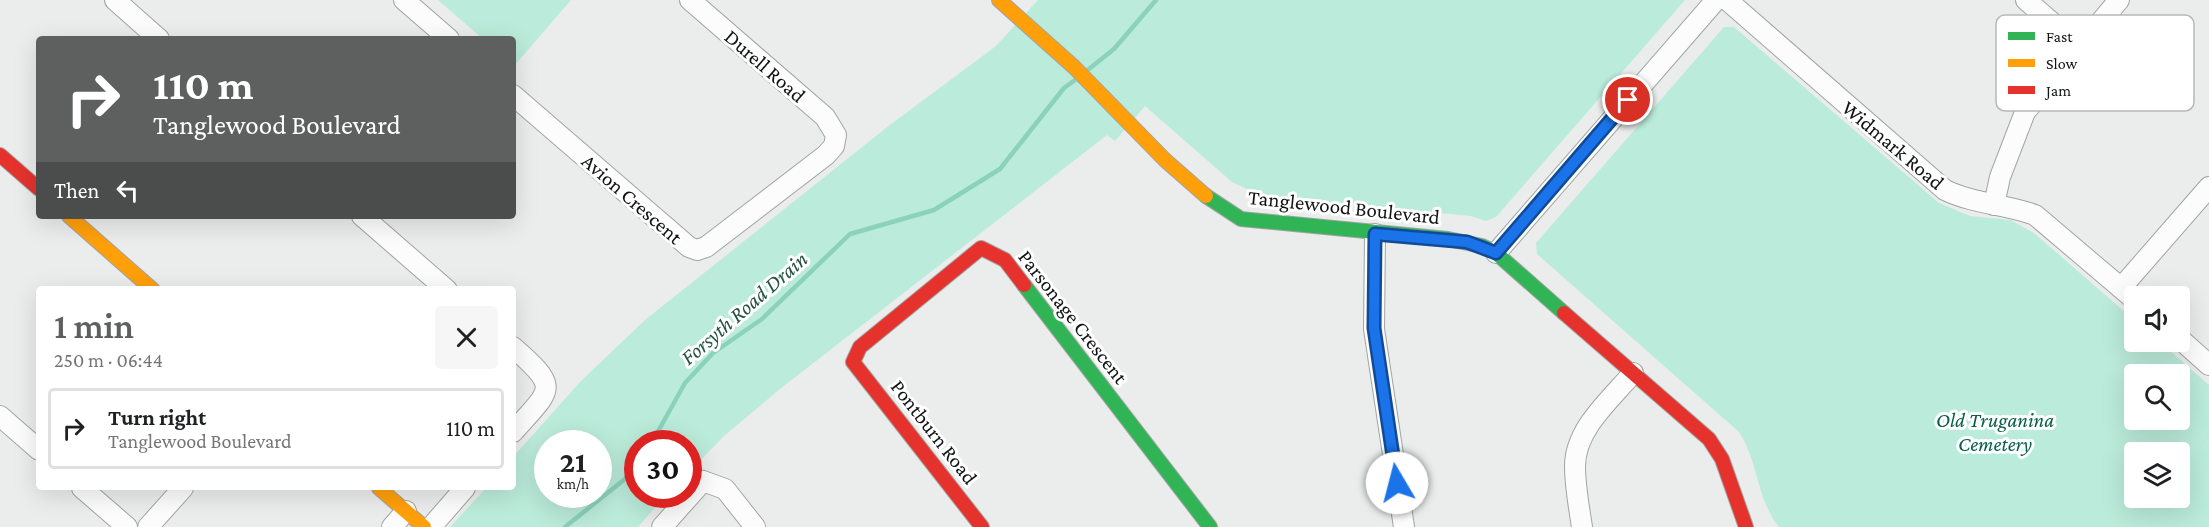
<!DOCTYPE html>
<html lang="en">
<head>
<meta charset="utf-8">
<style>
  :root { --surface:#fff; --page:#f6f6f6; --text:#202124; --muted:#757577; --line:#e0e0e0; --accent:#5e605f }
  body { margin:0; font-family:"Crimson Pro",serif; background:var(--page); color:var(--text); height:100vh; display:flex; flex-direction:column; font-size:22px; white-space:nowrap }
  * { box-sizing:border-box; margin:0 }
  p { font-size:20px; color:var(--muted) }
  .icon { flex:none; width:33px; height:33px; fill:none; stroke:currentColor; stroke-width:2; stroke-linecap:round; stroke-linejoin:round }
  .map { position:relative; flex:1; overflow:hidden }
  .side { position:absolute; left:36px; top:286px; width:480px; height:204px; display:flex; flex-direction:column; background:var(--surface); border-radius:6px; box-shadow:0 6px 24px #0002 }
  .side>* { flex:none }
  .guide { position:absolute; left:36px; top:36px; width:480px; height:183px; border-radius:6px; box-shadow:0 6px 24px #0002; background:#5e605f; color:#fff; overflow:hidden }
  .fabs { position:absolute; left:2124px; top:286px; display:grid; gap:12px }
  .fabs a { display:grid; place-items:center; width:66px; height:66px; border-radius:6px; background:var(--surface); box-shadow:0 6px 24px #0002; font-size:30px }
  .speed { position:absolute; left:534px; top:430px; display:flex; gap:12px; font-size:30px; font-weight:700; text-align:center }
  .speed>* { display:grid; place-content:center; width:78px; height:78px; border-radius:50%; background:var(--surface); box-shadow:0 6px 24px #0002; line-height:1 }
  .speed small { font-size:15px; font-weight:400 }
  .speed .limit { border:9px solid #d22; background:#fff; color:#111 }
  .pin { position:absolute; display:grid; place-items:center; width:51px; height:51px; color:#fff; margin:-26px; border:3px solid #fff; border-radius:50%; box-shadow:0 2px 6px #0007 }
  .me { position:absolute; width:66px; margin:-33px; rotate:352deg; stroke-linejoin:round; filter:drop-shadow(0 0 4px #0008) }
  .turn { display:flex; align-items:center; gap:21px; height:126px; padding:0 18px; font-size:27px }
  .turn .icon { width:78px; height:78px; stroke-width:2.5 }
  .turn b { display:block; font-size:42px; line-height:51px }
  .then { display:flex; align-items:center; height:57px; padding:0 18px; background:#0003; gap:12px; font-size:22px }
  .round { display:grid; place-items:center; flex:none; width:63px; height:63px; border-radius:6px; background:var(--page) }
  .headline { display:flex; align-items:center; justify-content:space-between; height:102px; padding:0 18px }
  h1 { font-size:36px; font-weight:600; line-height:45px; color:var(--accent) }
  ul { padding:0; list-style:none }
  li { display:flex; align-items:center; gap:18px; height:81px; margin:0 12px 9px; padding:0 6px; border:3px solid var(--line); border-radius:6px }
  li div { flex:1 }
  li b { display:block; font-size:22px }
  li em { font-style:normal }
  .map>svg:first-child { display:block }
  .green { fill:#bbebda; fill-rule:evenodd }
  .lines { fill:none; stroke-linecap:round; stroke-linejoin:round }
  .stream { stroke:#8bd2bb; stroke-width:4.5 }
  .street-casing { stroke:#a2a4a4; stroke-width:22 }
  .fast-casing { stroke:#a2a4a4; stroke-width:16 }
  .slow-casing { stroke:#a2a4a4; stroke-width:16 }
  .jam-casing { stroke:#a2a4a4; stroke-width:16 }
  .street { stroke:#fcfcfc; stroke-width:20 }
  .fast { stroke:#30b455; stroke-width:14 }
  .slow { stroke:#ff9f0a; stroke-width:14 }
  .jam { stroke:#e5322d; stroke-width:14 }
  .route-casing { stroke:#114b97; stroke-width:15 }
  .route { stroke:#1a73e8; stroke-width:10 }
  .labels { text-anchor:middle; dominant-baseline:central; stroke-width:6; stroke-linejoin:round; paint-order:stroke }
  .street-label { font-size:21px; fill:#121413; stroke:#fff }
  .park-label { font-size:21px; font-style:italic; fill:#0a5f49; stroke:#fff }
  .water-label { font-size:22px; font-style:italic; fill:#265243; stroke:#fff }
  .key { fill:#fff; stroke:#b8b8b8; stroke-width:1.5 }
  .key-label { font-size:16px; fill:#121413 }
</style>
</head>
<body>
<div class="map">
<svg width="2209" height="527" viewBox="0 0 2209 527">
  <rect width="100%" height="100%" fill="#eaedec"/>
  <g class="green">
    <polygon points="438,0 571,0 514,66 513,39 483,39"/>
    <path d="M1038 0H1685L1496 217 1486 221 1471 216 1262 196 1232 182 1145 106 1115 141 1107 135 780 389 725 435 689 472 688 444H638V495H666L638 527H450L486 488H513V457L581 381 645 320 886 128 996 46ZM548 444H598V495H548Z"/>
    <path d="M1724 27H1734L1939 203 1970 216 2010 220 2034 233 2134 320V342H2160L2209 385V527H1779C1756 498 1759 463 1739 432L1537 254 1536 243ZM2134 375H2180V420H2134ZM2134 453H2180V498H2134Z"/>
  </g>
  <g class="lines">
    <g class="stream">
      <polyline points="1089,69 1114,49 1156,0"/>
      <polyline points="651,444 685,383 713,353 762,319 850,234 934,210 1000,169 1064,88 1075,80"/>
      <polyline points="565,527 625,479 638,462"/>
    </g>
    <defs>
      <g id="street">
        <polyline points="115,0 159,39"/>
        <polyline points="404,0 449,39"/>
        <path d="M1727 0 1945 190C1974 204 2006 204 2035 215L2134 299"/>
        <polyline points="2026,0 2079,46"/>
        <polyline points="513,95 689,247 697,250 706,247 826,155 834,146 836,135 825,117 690,0"/>
        <polyline points="1994,205 2000,177 2025,112 2119,0"/>
        <polyline points="362,216 447,290"/>
        <polyline points="1375,234 1374,329 1404,527"/>
        <polyline points="1496,253 1716,0"/>
        <polyline points="2121,288 2209,187"/>
        <polyline points="2180,339 2209,365"/>
        <path d="M513 347C561 389 552 388 513 432"/>
        <polyline points="0,416 39,450"/>
        <polyline points="82,488 127,527"/>
        <polyline points="148,527 183,488"/>
        <polyline points="392,527 406,511"/>
        <polyline points="431,527 465,488"/>
        <polyline points="662,527 703,481 725,489 755,527"/>
        <path d="M1582 527C1579 507 1575 487 1575 466 1575 429 1611 399 1633 373"/>
      </g>
      <g id="fast">
        <polyline points="1206,196 1241,219 1448,239 1482,246 1496,253 1564,313"/>
        <polyline points="1024,285 1210,527"/>
      </g>
      <g id="slow">
        <polyline points="999,0 1074,67 1165,160 1206,196"/>
        <polyline points="69,216 153,290"/>
        <polyline points="379,488 424,527"/>
      </g>
      <g id="jam">
        <polyline points="0,155 39,189"/>
        <polyline points="1564,313 1709,439 1722,459 1746,527"/>
        <polyline points="982,527 853,362 860,347 981,248 1005,260 1024,285"/>
      </g>
    </defs>
    <use href="#street" class="street-casing"/>
    <use href="#fast" class="fast-casing"/>
    <use href="#slow" class="slow-casing"/>
    <use href="#jam" class="jam-casing"/>
    <use href="#street" class="street"/>
    <use href="#fast" class="fast"/>
    <use href="#slow" class="slow"/>
    <use href="#jam" class="jam"/>
  </g>
  <g class="lines">
    <defs>
      <polyline id="route" points="1397,483 1374,328 1375,234 1467,242 1496,253 1628,100"/>
    </defs>
    <use href="#route" class="route-casing"/>
    <use href="#route" class="route"/>
  </g>
  <g class="labels">
    <g class="street-label">
      <text transform="translate(765 66) rotate(41)">Durell Road</text>
      <text transform="translate(1893 145) rotate(40)">Widmark Road</text>
      <text transform="translate(632 199) rotate(41)">Avion Crescent</text>
      <text transform="translate(1344 207) rotate(6)">Tanglewood Boulevard</text>
      <text transform="translate(1073 317) rotate(52)">Parsonage Crescent</text>
      <text transform="translate(934 432) rotate(52)">Pontburn Road</text>
    </g>
    <g class="park-label">
      <text x="1995" y="420">Old Truganina<tspan x="1995" dy="24">Cemetery</tspan></text>
    </g>
    <g class="water-label">
      <text transform="translate(744 308) rotate(-41)">Forsyth Road Drain</text>
    </g>
  </g>
  <rect x="1996" y="15" width="198" height="96" rx="9" class="key"/>
  <rect x="2008" y="32" width="27" height="8" fill="#30b455"/>
  <rect x="2008" y="59" width="27" height="8" fill="#ff9f0a"/>
  <rect x="2008" y="86" width="27" height="8" fill="#e5322d"/>
  <g class="key-label">
    <text x="2046" y="42">Fast</text>
    <text x="2046" y="69">Slow</text>
    <text x="2046" y="96">Jam</text>
  </g>
</svg>
<div class="fabs">
<a><svg class="icon" aria-label="sound" viewBox="0 0 24 24"><path d="M4 9h4l5-4v14l-5-4H4zM17 9q2 3 0 6"/></svg></a>
<a><svg class="icon" aria-label="search" viewBox="0 0 24 24"><circle cx="10" cy="10" r="6"/><path d="M15 15l6 6"/></svg></a>
<a><svg class="icon" aria-label="layers" viewBox="0 0 24 24"><path d="M12 4l9 5-9 5-9-5zM3 14l9 5 9-5"/></svg></a>
</div>
<div class="speed"><div>21<small>km/h</small></div><div class="limit">30</div></div>
<div class="pin" style="left:1628px;top:100px;background:#d93025"><svg class="icon" aria-label="arrive" viewBox="0 0 24 24"><path d="M6 21V4h12l-3 4 3 4H6"/></svg></div>
<svg class="me" style="left:1397px;top:483px" viewBox="-20 -20 40 40"><circle r="19" fill="#fff"/><path d="M0-13L10 11 0 6-10 11z" fill="#1a73e8"/></svg>
<div class="guide">
<div class="turn"><svg class="icon" aria-label="right" viewBox="0 0 24 24"><path d="M7 20v-9h11M14 6l5 5-5 5"/></svg><div><b>110 m</b>Tanglewood Boulevard</div></div>
<div class="then">Then<svg class="icon" aria-label="left" viewBox="0 0 24 24"><path d="M17 20v-9H6M10 6l-5 5 5 5"/></svg></div>
</div>
<section class="side">
<div class="headline"><div><h1>1 min</h1><p>250 m · 06:44</p></div><a class="round"><svg class="icon" aria-label="close" viewBox="0 0 24 24"><path d="M6 6l12 12M18 6L6 18"/></svg></a></div>
<ul>
<li><svg class="icon" aria-label="right" viewBox="0 0 24 24"><path d="M7 20v-9h11M14 6l5 5-5 5"/></svg><div><b>Turn right</b><p>Tanglewood Boulevard</p></div><em>110 m</em></li>
</ul>
</section>
</div>
</body>
</html>
